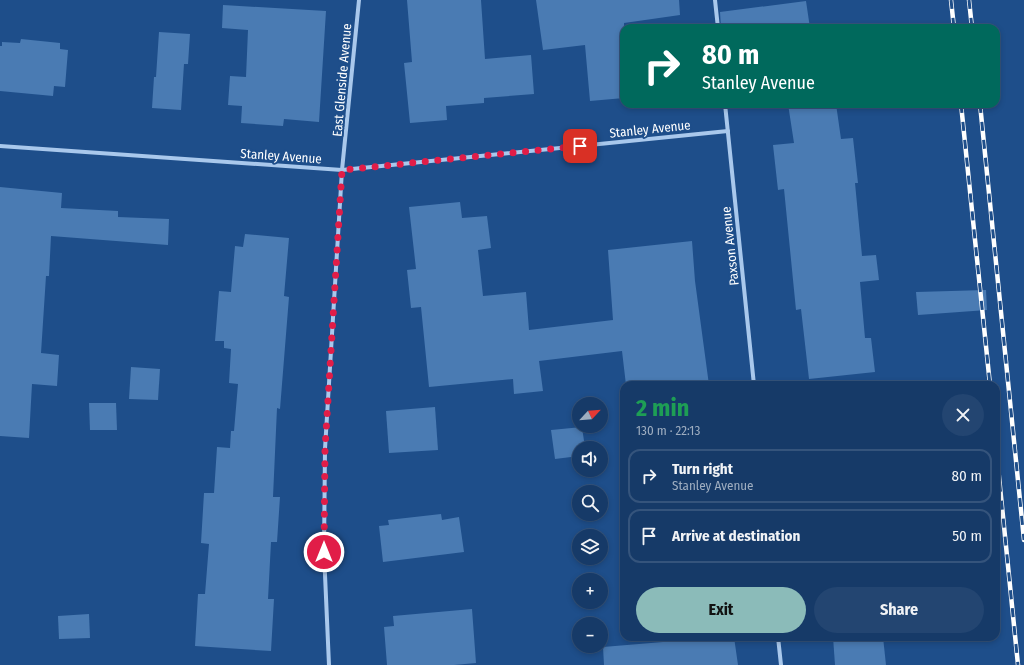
<!DOCTYPE html>
<html lang="en">
<head>
<meta charset="utf-8">
<style>
  :root { --surface:#163a68; --page:#234571; --text:#f1f3f6; --muted:#9eadc0; --line:#35547c; --accent:#8bbbb9 }
  body { margin:0; font-family:"Fira Sans Condensed",sans-serif; background:var(--page); color:var(--text); height:100vh; display:flex; flex-direction:column; font-size:15px; white-space:nowrap }
  * { box-sizing:border-box; margin:0 }
  p { font-size:13px; color:var(--muted) }
  .icon { flex:none; width:22px; height:22px; fill:none; stroke:currentColor; stroke-width:2; stroke-linecap:round; stroke-linejoin:round }
  .map { position:relative; flex:1; overflow:hidden }
  .side { position:absolute; left:620px; top:381px; width:380px; height:260px; display:flex; flex-direction:column; background:var(--surface); border-radius:12px; box-shadow:0 2px 6px #0003,0 0 0 1px var(--line) }
  .side>* { flex:none }
  .hud { position:absolute; left:620px; top:24px; width:380px; height:84px; border-radius:12px; box-shadow:0 2px 6px #0003,0 0 0 1px var(--line); background:#00695c; color:#fff; overflow:hidden }
  .needle { width:26px; rotate:64deg }
  .controls { position:absolute; left:572px; top:397px; display:grid; gap:8px }
  .controls a { display:grid; place-items:center; width:36px; height:36px; border-radius:50%; background:var(--surface); box-shadow:0 2px 6px #0003,0 0 0 1px var(--line); font-size:20px }
  .pin { position:absolute; display:grid; place-items:center; width:34px; height:34px; color:#fff; margin:-17px; border-radius:8px; box-shadow:0 2px 6px #0006 }
  .me { position:absolute; width:44px; margin:-22px; rotate:0deg; stroke-linejoin:round; filter:drop-shadow(0 0 3px #0008) }
  .turn { display:flex; align-items:center; gap:14px; height:84px; padding:0 16px; font-size:18px }
  .turn .icon { width:52px; height:52px; stroke-width:2.5 }
  .turn b { display:block; font-size:28px; line-height:34px }
  .round { display:grid; place-items:center; flex:none; width:42px; height:42px; border-radius:21px; background:var(--page) }
  .summary { display:flex; align-items:center; justify-content:space-between; height:68px; padding:0 16px }
  h1 { font-size:24px; font-weight:700; line-height:30px; color:#1e9e55 }
  .cta { display:flex; gap:8px; margin-top:auto; padding:8px 16px }
  .cta a { flex:1; height:46px; border-radius:24px; background:var(--accent); color:#111; font-size:16px; font-weight:700; line-height:46px; text-align:center }
  .cta a+a { background:var(--page); color:var(--text) }
  ul { padding:0; list-style:none }
  li { display:flex; align-items:center; gap:12px; height:54px; margin:0 8px 6px; padding:0 8px; border:2px solid var(--line); border-radius:12px }
  li div { flex:1 }
  li b { display:block; font-size:15px }
  li em { font-style:normal }
  .map>svg:first-child { display:block }
  .building { fill:#4a7bb3 }
  .lines { fill:none; stroke-linecap:round; stroke-linejoin:round }
  .street { stroke:#a9c8ec; stroke-width:4 }
  .rail-casing { stroke:#fff; stroke-width:4.5 }
  .rail { stroke:#1e4e8a; stroke-width:3; stroke-dasharray:9; stroke-linecap:butt }
  .route { stroke:#e11d48; stroke-width:7; stroke-dasharray:0 12.6 }
  .labels { text-anchor:middle; dominant-baseline:central; stroke-width:4; stroke-linejoin:round; paint-order:stroke }
  .street-label { font-size:13px; fill:#fff; stroke:#1e4e8a }
</style>
</head>
<body>
<div class="map">
<svg width="1024" height="665" viewBox="0 0 1024 665">
  <rect width="100%" height="100%" fill="#1e4e8a"/>
  <g class="building">
    <polygon points="407,0 481,0 485,59 531,55 534,94 484,98 484,103 446,106 447,120 410,123 404,63 412,62"/>
    <polygon points="536,0 679,0 680,15 624,23 624,98 590,101 585,45 543,50"/>
    <polygon points="806,1 810,28 721,28 720,12"/>
    <polygon points="223,5 326,11 319,122 284,119 283,126 241,123 242,106 228,105 230,76 246,77 248,30 222,28"/>
    <polygon points="159,32 190,34 188,64 184,64 181,110 152,108 154,77 156,77"/>
    <polygon points="21,39 60,43 60,49 68,50 65,87 54,86 53,96 0,91 0,46 2,46 2,42 20,43"/>
    <polygon points="788,104 836,104 841,139 853,138 858,183 855,183 862,256 876,255 879,280 860,282 865,338 871,338 875,372 809,379 801,309 796,310 784,189 778,190 773,145 794,143"/>
    <polygon points="0,187 62,193 61,208 118,211 118,217 169,219 168,245 51,236 49,276 46,276 41,353 59,355 57,386 32,384 29,438 0,436"/>
    <polygon points="460,202 462,218 487,216 491,248 478,250 483,296 526,292 529,330 613,320 608,250 692,241 695,281 709,385 626,385 622,351 539,361 543,391 514,394 513,379 429,387 421,307 411,308 407,270 416,269 409,207"/>
    <polygon points="245,234 289,238 284,296 289,297 280,409 277,408 273,497 280,497 277,542 271,542 268,599 274,599 271,651 195,646 198,594 205,594 209,544 201,543 204,493 214,493 217,447 230,448 231,431 234,431 238,384 229,383 231,349 224,348 224,341 215,341 219,291 231,292 235,246 243,247"/>
    <polygon points="986,290 987,310 918,315 916,292"/>
    <polygon points="131,367 160,369 158,400 129,399"/>
    <polygon points="89,403 116,403 117,430 90,430"/>
    <polygon points="435,407 438,450 389,453 386,411"/>
    <polygon points="582,427 585,448 579,448 579,456 555,459 551,430"/>
    <polygon points="441,514 442,520 459,517 464,552 383,562 379,526 389,525 388,520"/>
    <polygon points="472,609 476,663 454,665 387,665 384,627 394,626 393,616"/>
    <polygon points="89,614 90,638 59,639 58,616"/>
    <polygon points="662,637 734,637 738,665 604,665 603,647 663,642"/>
    <polygon points="833,637 883,637 886,665 835,665"/>
  </g>
  <g class="lines">
    <g class="street">
      <polyline points="715,0 718,28"/>
      <polyline points="725,104 754,385"/>
      <polyline points="0,146 342,170 728,131"/>
      <polyline points="778,637 781,665"/>
      <polyline points="329,665 324,552 325,449 342,170 359,0"/>
    </g>
    <defs>
      <g id="rail">
        <polyline points="951,0 954,28"/>
        <polyline points="969,0 972,28"/>
        <polyline points="961,104 990,385"/>
        <polyline points="980,104 1024,540"/>
        <polyline points="996,447 1018,665"/>
      </g>
    </defs>
    <use href="#rail" class="rail-casing"/>
    <use href="#rail" class="rail"/>
  </g>
  <g class="lines">
    <polyline class="route" points="324,552 325,449 342,170 580,146"/>
  </g>
  <g class="labels">
    <g class="street-label">
      <text transform="translate(342 80) rotate(-85)">East Glenside Avenue</text>
      <text transform="translate(650 129) rotate(-6)">Stanley Avenue</text>
      <text transform="translate(281 156) rotate(4)">Stanley Avenue</text>
      <text transform="translate(730 246) rotate(-96)">Paxson Avenue</text>
    </g>
  </g>
</svg>
<div class="controls">
<a><svg class="needle" viewBox="-14 -14 28 28"><path d="M0-13l5 13h-10z" fill="#e53935"/><path d="M0 13l5-13h-10z" fill="#9eadc0"/></svg></a>
<a><svg class="icon" aria-label="sound" viewBox="0 0 24 24"><path d="M4 9h4l5-4v14l-5-4H4zM17 9q2 3 0 6"/></svg></a>
<a><svg class="icon" aria-label="search" viewBox="0 0 24 24"><circle cx="10" cy="10" r="6"/><path d="M15 15l6 6"/></svg></a>
<a><svg class="icon" aria-label="layers" viewBox="0 0 24 24"><path d="M12 4l9 5-9 5-9-5zM3 14l9 5 9-5"/></svg></a>
<a>+</a>
<a>−</a>
</div>
<div class="pin" style="left:580px;top:146px;background:#d93025"><svg class="icon" aria-label="arrive" viewBox="0 0 24 24"><path d="M6 21V4h12l-3 4 3 4H6"/></svg></div>
<svg class="me" style="left:324px;top:552px" viewBox="-20 -20 40 40"><circle r="17" fill="#e11d48" stroke="#fff" stroke-width="3"/><path d="M0-11L8 9 0 5-8 9z" fill="#fff"/></svg>
<div class="hud">
<div class="turn"><svg class="icon" aria-label="right" viewBox="0 0 24 24"><path d="M7 20v-9h11M14 6l5 5-5 5"/></svg><div><b>80 m</b>Stanley Avenue</div></div>
</div>
<section class="side">
<div class="summary"><div><h1>2 min</h1><p>130 m · 22:13</p></div><a class="round"><svg class="icon" aria-label="close" viewBox="0 0 24 24"><path d="M6 6l12 12M18 6L6 18"/></svg></a></div>
<ul>
<li><svg class="icon" aria-label="right" viewBox="0 0 24 24"><path d="M7 20v-9h11M14 6l5 5-5 5"/></svg><div><b>Turn right</b><p>Stanley Avenue</p></div><em>80 m</em></li>
<li><svg class="icon" aria-label="arrive" viewBox="0 0 24 24"><path d="M6 21V4h12l-3 4 3 4H6"/></svg><div><b>Arrive at destination</b></div><em>50 m</em></li>
</ul>
<div class="cta"><a>Exit</a><a>Share</a></div>
</section>
</div>
</body>
</html>
